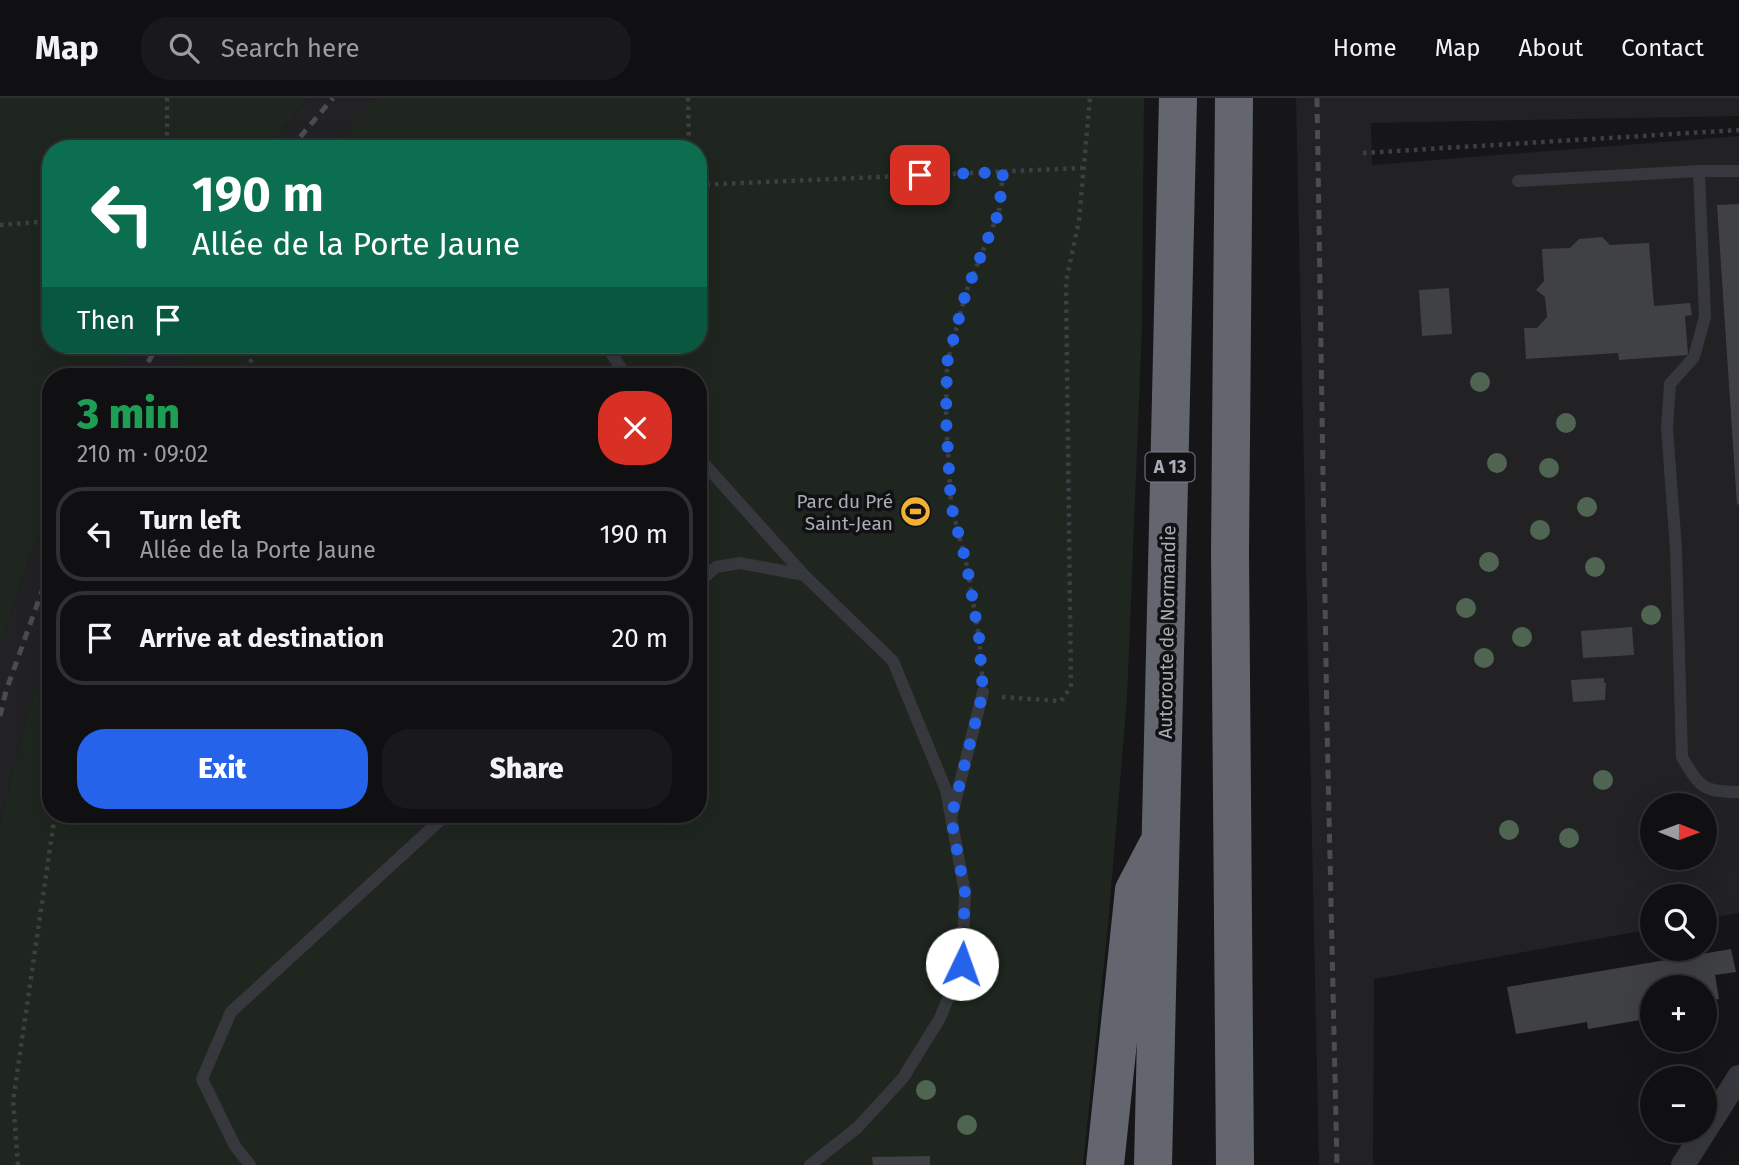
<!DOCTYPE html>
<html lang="en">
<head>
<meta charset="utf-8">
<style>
  :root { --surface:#101012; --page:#19191b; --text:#f1f3f6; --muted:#9c9d9f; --line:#303032; --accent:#2563eb }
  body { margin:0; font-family:"Fira Sans",sans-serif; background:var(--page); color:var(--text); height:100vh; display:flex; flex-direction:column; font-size:26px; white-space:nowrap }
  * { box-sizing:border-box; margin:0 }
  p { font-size:23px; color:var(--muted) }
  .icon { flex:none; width:38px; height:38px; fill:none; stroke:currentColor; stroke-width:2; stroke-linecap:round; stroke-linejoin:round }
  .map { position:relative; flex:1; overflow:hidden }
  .sheet { position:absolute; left:42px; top:270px; width:665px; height:455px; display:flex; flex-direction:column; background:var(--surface); border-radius:28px; box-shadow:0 7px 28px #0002,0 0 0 2px var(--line) }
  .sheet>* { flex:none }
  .banner { position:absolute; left:42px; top:42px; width:665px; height:214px; border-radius:28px; box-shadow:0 7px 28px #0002,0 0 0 2px var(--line); background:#0b6e4f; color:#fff; overflow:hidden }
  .needle { width:46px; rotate:91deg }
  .controls { position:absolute; left:1640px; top:695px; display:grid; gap:14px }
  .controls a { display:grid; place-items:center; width:77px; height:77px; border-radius:50%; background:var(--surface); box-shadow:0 7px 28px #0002,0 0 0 2px var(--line); font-size:35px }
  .pin { position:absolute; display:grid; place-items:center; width:60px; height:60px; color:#fff; margin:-30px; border-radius:14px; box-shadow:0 4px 10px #0006 }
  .me { position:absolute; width:77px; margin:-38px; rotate:3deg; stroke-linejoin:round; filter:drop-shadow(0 0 5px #0008) }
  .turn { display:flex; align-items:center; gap:24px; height:147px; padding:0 35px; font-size:32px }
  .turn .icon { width:91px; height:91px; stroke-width:2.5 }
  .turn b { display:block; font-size:49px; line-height:60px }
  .then { display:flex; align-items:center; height:66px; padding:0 35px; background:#0003; gap:14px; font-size:26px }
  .round { display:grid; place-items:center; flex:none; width:74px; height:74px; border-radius:28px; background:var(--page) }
  .overview { display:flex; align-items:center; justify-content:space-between; height:119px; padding:0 35px }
  h1 { font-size:42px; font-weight:800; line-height:52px; color:#1e9e55 }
  .primary-button { display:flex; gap:14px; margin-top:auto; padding:14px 35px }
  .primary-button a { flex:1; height:80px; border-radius:28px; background:var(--accent); color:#fff; font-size:28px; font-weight:800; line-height:80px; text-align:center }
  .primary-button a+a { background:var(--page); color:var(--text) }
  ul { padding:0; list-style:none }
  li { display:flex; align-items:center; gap:21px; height:94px; margin:0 14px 10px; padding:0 21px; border:4px solid var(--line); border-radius:28px }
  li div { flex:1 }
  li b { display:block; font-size:26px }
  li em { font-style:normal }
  header { display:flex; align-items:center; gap:42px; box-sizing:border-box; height:98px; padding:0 35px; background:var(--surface); border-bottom:2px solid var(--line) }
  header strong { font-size:33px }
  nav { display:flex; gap:38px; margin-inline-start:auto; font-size:24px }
  .search { width:490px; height:63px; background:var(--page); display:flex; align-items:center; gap:18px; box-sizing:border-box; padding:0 24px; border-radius:28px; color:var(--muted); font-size:26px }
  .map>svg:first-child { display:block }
  .built { fill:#222225; fill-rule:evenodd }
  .green { fill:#1e261f }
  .building { fill:#404145 }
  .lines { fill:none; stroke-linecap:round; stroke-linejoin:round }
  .path { stroke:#3d3f44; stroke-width:4.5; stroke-dasharray:3.5 5; stroke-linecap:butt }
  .lane { stroke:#37383d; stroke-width:12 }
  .street { stroke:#37383d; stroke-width:24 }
  .highway { stroke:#63666e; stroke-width:38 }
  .rail { stroke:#4a4c52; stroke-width:5; stroke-dasharray:9 7; stroke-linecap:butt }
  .tree { fill:#506452 }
  .route { stroke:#2563eb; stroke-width:12; stroke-dasharray:0 21.6 }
  .labels { text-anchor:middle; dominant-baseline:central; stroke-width:7; stroke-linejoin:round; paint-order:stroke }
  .shield { fill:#111113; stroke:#7b7e86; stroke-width:2 }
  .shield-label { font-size:18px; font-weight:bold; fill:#a8adb8 }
  .poi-label { font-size:19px; fill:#a8adb8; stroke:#111113; text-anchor:end }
  .street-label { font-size:19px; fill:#a8adb8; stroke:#111113 }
</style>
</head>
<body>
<header>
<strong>Map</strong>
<div class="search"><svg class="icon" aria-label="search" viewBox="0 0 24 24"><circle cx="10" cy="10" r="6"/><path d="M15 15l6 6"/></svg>Search here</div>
<nav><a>Home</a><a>Map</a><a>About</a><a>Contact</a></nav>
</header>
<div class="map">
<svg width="1739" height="1067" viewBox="0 0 1739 1067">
  <rect width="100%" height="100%" fill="#161618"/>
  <g class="built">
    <polygon points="308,0 375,0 329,51 267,51"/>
    <path d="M1296 0H1739V18L1371 25 1372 67 1739 38V815L1705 821 1704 798H1652V831L1374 881 1373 1067H1319ZM1652 707H1704V760H1652Z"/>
    <polygon points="135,247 193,247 175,278 116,278"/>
    <polygon points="51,405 51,550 27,616 0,724 0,543"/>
  </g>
  <g class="green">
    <polygon points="0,0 308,0 267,51 51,51 51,247 135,247 116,278 51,278 51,405 0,543"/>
    <polygon points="375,0 1144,0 1142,228 1127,601 1107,838 1083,1067 0,1067 0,724 27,616 51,550 51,716 698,716 698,278 175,278 193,247 698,247 698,51 329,51"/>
  </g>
  <g class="building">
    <polygon points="1739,106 1739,406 1737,407 1717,107"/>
    <polygon points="1602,139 1610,147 1649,145 1654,208 1690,205 1692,217 1685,218 1688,257 1619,262 1618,255 1526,261 1524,230 1537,230 1547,219 1545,199 1536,192 1544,183 1542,151 1570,150 1579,141"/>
    <polygon points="1449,190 1452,236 1422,238 1419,192"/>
    <polygon points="1632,529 1634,557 1583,560 1581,533"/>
    <polygon points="1604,580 1604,585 1606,585 1605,602 1573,604 1571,582"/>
    <polygon points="1731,851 1736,874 1715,877 1719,901 1704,903 1704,889 1652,889 1652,920 1588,931 1587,924 1516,936 1507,889"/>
    <polygon points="930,1058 930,1067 873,1067 872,1059"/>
  </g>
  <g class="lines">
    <g class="path">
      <polyline points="167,0 167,51"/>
      <polyline points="688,0 689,51"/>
      <polyline points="1363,55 1739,32"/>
      <polyline points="698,87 1082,70"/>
      <polyline points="0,127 51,123"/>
      <polyline points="240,278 262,247"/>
      <polyline points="982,577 979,539 967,468 951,407 946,320 947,266 966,194 999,114 1003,74"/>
      <polyline points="1002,599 1061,603 1071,589 1066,184 1079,122 1090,0"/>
      <polyline points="18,1067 13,1003 55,716"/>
    </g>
    <g class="lane">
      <path d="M1699 73 1705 219 1694 259 1670 286 1667 330 1676 451 1682 659C1700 689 1702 694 1739 694"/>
      <polyline points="1518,83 1699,73 1739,73"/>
      <polyline points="606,247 626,278"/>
      <polyline points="698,359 804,477"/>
      <polyline points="698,485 716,469 740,465 804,477 893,563 946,692 965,795 962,866 940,920 903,980 857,1030 810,1067"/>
      <polyline points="952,716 983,594"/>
      <polyline points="250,1067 235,1048 202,981 231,914 447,716"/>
    </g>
    <polyline class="street" points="1683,1067 1739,979"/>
    <g class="highway">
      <polyline points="1234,0 1230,454 1235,1067"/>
      <polyline points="1105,1067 1134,792 1157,748"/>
      <polyline points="1153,1067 1178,0"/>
    </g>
    <g class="rail">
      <polyline points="1317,0 1327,628 1337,1067"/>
      <polyline points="290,51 333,0"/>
      <polyline points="140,278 158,247"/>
      <polyline points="0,618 6,593 51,468"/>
    </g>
  </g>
  <g class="tree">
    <circle cx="1480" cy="284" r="10"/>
    <circle cx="1566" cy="325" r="10"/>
    <circle cx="1497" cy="365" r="10"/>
    <circle cx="1549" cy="370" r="10"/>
    <circle cx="1587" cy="409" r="10"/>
    <circle cx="1540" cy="432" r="10"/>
    <circle cx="1489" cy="464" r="10"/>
    <circle cx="1595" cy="469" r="10"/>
    <circle cx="1466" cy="510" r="10"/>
    <circle cx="1651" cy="517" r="10"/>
    <circle cx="1522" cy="539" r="10"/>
    <circle cx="1484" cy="560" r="10"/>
    <circle cx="1603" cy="682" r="10"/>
    <circle cx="1509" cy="732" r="10"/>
    <circle cx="1569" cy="740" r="10"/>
    <circle cx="926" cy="992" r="10"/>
    <circle cx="967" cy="1027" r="10"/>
  </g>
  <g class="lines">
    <polyline class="route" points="920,77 1003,74 999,114 966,194 947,265 946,320 951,407 967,468 979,539 983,594 951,720 965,795 962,866"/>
  </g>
  <defs>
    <symbol id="stadium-disc" viewBox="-11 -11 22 22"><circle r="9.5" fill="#f2b134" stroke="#111113"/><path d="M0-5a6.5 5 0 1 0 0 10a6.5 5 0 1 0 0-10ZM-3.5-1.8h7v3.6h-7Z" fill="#111"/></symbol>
  </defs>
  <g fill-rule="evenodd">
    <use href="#stadium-disc" x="898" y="396" width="35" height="35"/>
  </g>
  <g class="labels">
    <rect class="shield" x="1145.5" y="354.5" width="49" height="29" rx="5"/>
    <g class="shield-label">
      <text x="1170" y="369">A 13</text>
    </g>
    <g class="poi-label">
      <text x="893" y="403">Parc du Pré<tspan x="893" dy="22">Saint-Jean</tspan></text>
    </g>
    <g class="street-label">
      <text transform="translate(1167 534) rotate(-89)">Autoroute de Normandie</text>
    </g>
  </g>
</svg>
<div class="controls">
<a><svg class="needle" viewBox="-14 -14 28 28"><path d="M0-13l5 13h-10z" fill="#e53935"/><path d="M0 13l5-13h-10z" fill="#9c9d9f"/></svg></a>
<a><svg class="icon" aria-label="search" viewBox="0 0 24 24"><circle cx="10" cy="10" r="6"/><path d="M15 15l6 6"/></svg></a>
<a>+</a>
<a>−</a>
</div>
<div class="pin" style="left:920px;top:77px;background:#d93025"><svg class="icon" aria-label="arrive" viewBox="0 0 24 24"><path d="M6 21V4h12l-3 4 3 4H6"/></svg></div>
<svg class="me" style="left:962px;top:866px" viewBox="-20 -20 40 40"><circle r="19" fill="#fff"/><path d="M0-13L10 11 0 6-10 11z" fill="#2563eb"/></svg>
<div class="banner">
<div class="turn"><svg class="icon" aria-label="left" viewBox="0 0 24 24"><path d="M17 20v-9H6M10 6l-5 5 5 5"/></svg><div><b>190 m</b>Allée de la Porte Jaune</div></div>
<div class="then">Then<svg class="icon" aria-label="arrive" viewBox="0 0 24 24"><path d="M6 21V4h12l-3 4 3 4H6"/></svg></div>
</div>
<section class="sheet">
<div class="overview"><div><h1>3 min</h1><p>210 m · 09:02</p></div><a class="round" style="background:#d93025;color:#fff"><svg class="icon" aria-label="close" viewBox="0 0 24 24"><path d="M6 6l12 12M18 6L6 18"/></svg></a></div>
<ul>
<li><svg class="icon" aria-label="left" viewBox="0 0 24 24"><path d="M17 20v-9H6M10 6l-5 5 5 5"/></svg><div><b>Turn left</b><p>Allée de la Porte Jaune</p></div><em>190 m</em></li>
<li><svg class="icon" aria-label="arrive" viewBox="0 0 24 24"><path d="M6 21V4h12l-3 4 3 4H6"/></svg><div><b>Arrive at destination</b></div><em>20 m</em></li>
</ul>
<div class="primary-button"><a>Exit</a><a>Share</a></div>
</section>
</div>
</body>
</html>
